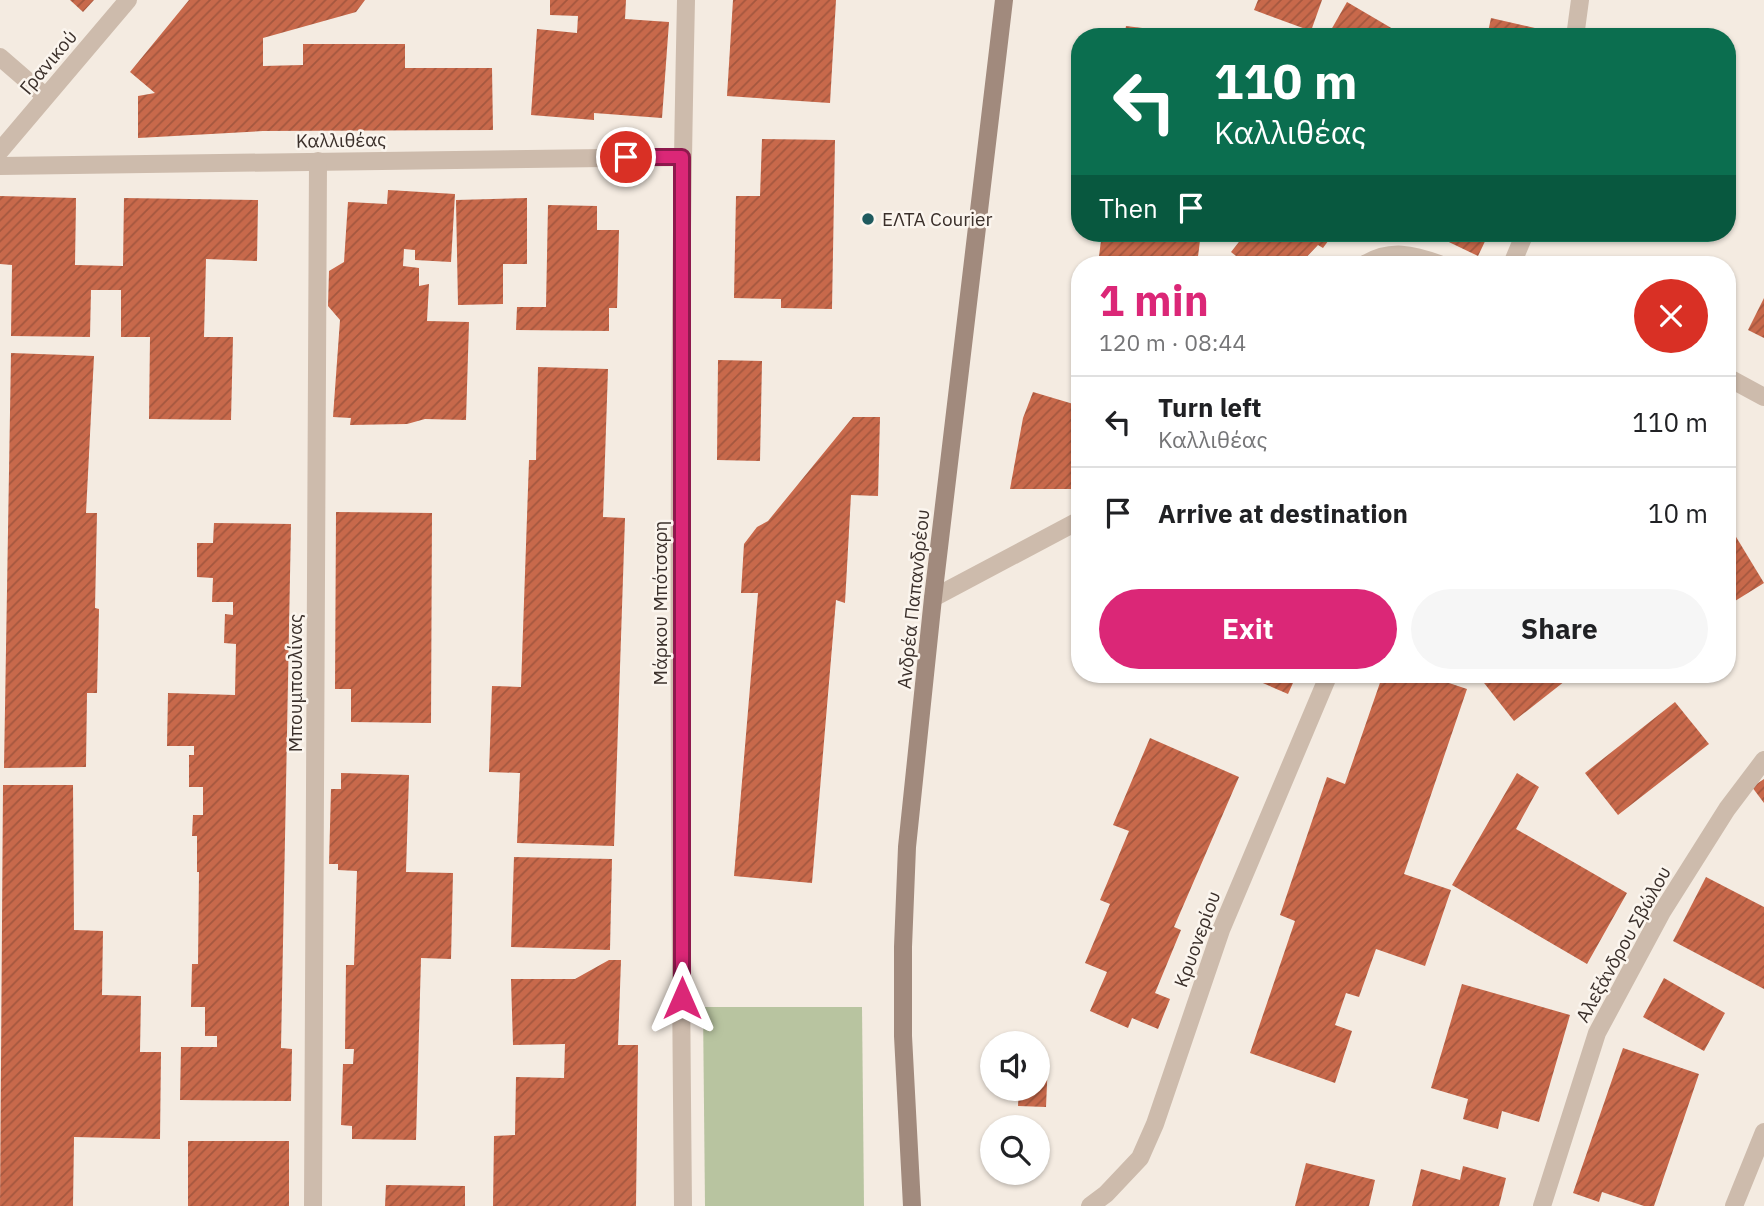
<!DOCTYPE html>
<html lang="en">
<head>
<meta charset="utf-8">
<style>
  :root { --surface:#fff; --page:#f6f6f6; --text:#202124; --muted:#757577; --line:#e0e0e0; --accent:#db2777 }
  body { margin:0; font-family:"IBM Plex Sans",sans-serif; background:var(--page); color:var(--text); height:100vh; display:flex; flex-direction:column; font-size:26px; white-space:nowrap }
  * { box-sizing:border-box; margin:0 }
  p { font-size:23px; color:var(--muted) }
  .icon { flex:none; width:38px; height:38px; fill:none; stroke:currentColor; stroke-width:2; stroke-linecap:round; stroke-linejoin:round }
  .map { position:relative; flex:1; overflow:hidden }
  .sheet { position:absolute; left:1071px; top:256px; width:665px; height:427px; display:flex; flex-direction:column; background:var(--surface); border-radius:28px; box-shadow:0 2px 5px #0004 }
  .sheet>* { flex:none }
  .top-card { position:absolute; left:1071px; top:28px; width:665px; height:214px; border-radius:28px; box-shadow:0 2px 5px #0004; background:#0b6e4f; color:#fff; overflow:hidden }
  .buttons { position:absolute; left:980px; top:1031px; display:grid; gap:14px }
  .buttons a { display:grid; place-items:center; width:70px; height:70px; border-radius:50%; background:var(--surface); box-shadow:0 2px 5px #0004; font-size:35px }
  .pin { position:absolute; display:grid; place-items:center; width:60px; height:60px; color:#fff; margin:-30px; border:4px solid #fff; border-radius:50%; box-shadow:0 2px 7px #0007 }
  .me { position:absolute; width:77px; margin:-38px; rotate:0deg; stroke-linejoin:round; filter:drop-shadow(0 0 5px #0008) }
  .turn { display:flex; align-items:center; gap:24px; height:147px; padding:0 28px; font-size:32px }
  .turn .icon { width:91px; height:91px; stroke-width:2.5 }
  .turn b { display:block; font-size:49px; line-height:60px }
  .then { display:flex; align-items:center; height:66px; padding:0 28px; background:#0003; gap:14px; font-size:26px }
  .round { display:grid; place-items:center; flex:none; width:74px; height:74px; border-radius:37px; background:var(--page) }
  .headline { display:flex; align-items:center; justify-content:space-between; height:119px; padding:0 28px }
  h1 { font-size:42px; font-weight:700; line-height:52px; color:var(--accent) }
  .action { display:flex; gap:14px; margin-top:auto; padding:14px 28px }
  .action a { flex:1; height:80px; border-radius:42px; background:var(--accent); color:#fff; font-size:28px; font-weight:700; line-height:80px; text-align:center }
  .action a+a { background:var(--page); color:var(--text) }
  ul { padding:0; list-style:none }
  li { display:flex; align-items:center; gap:21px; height:91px; padding:0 28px; border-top:2px solid var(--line) }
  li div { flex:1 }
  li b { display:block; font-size:26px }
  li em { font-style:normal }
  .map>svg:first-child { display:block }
  .garden { fill:#b8c4a0 }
  .building { fill:url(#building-hatch) }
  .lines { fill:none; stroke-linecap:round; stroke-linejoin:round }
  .minor { stroke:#cdbbac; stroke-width:18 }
  .secondary { stroke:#a18a7d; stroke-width:18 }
  .route-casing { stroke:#8e194d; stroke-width:18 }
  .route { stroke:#db2777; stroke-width:12 }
  .poi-dot { fill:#1f5a5e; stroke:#fbf5ee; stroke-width:2.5 }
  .labels { text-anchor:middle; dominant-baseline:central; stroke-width:5; stroke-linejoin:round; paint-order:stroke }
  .street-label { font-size:19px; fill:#3b302b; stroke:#fbf5ee }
  .poi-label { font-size:19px; fill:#3b302b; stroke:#fbf5ee; text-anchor:start }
</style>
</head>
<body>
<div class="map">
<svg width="1764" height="1206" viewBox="0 0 1764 1206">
  <defs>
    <pattern id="building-hatch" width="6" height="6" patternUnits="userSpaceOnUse" patternTransform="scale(1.75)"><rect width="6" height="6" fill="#c8694b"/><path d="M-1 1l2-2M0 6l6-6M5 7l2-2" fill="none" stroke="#a4573f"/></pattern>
  </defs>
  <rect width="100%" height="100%" fill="#f4ebe1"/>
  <polygon class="garden" points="703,1007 862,1007 864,1206 705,1206"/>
  <g class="building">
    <polygon points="70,0 94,0 83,12"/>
    <polygon points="189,0 365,0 356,12 263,38 263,66 303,65 303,44 405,44 405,68 492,68 493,130 263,131 138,138 138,96 155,93 130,72"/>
    <polygon points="550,0 626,0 625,19 669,22 662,118 594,113 594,120 531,115 537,29 577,33 578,16 550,15"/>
    <polygon points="733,0 836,0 830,103 727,96"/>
    <polygon points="1258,0 1322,0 1311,31 1254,10"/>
    <polygon points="1347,2 1393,29 1389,37 1327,37"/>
    <polygon points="1491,18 1548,31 1546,37 1487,37"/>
    <polygon points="1126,26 1199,35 1199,37 1124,37"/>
    <polygon points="762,139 835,140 832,309 781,308 781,299 734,298 736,196 760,196"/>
    <polygon points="388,190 455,194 451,262 415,260 415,250 404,249 403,266 419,268 419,286 429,284 427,321 469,322 466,420 425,419 407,424 350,425 351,418 333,417 340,320 328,306 329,271 344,262 348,202 387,204"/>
    <polygon points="0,196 76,198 75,265 123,266 124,198 258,200 257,261 206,259 204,337 233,337 231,420 149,419 150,337 121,337 121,290 91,290 90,337 11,336 12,265 0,264"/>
    <polygon points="527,198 527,264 503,264 503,304 458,305 456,200"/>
    <polygon points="548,205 597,206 597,230 619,230 617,308 609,308 609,331 516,330 517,307 546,307"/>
    <polygon points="1102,233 1201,233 1197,264 1098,264"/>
    <polygon points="1246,233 1334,233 1323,248 1318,245 1300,264 1229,264 1236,256 1231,252"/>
    <polygon points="1430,233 1489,233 1478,256"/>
    <polygon points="1764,298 1764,338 1748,330"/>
    <polygon points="11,353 94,356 86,513 97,513 95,608 99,609 97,693 87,693 86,767 4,768"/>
    <polygon points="718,360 762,361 760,461 717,460"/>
    <polygon points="538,367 608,369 603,517 625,518 614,846 517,843 520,773 489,772 492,686 521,687 529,460 536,460"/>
    <polygon points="1033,392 1080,406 1080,489 1010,489 1023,418"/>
    <polygon points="853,417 880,417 878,496 851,495 845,603 836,600 812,883 734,876 758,593 741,593 744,544 757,527 768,521"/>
    <polygon points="336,512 432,513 431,723 351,722 351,689 335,689"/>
    <polygon points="1727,522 1764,583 1727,606"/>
    <polygon points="214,523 291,524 281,1048 292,1049 291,1101 180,1100 181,1047 217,1047 217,1036 205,1036 205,1007 191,1007 192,964 198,964 199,872 197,872 197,836 192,836 193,815 203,815 203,787 189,787 189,755 194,755 194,746 167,746 168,693 235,695 236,644 224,643 225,614 233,615 233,602 212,602 213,578 197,577 197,543 213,543"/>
    <polygon points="1242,674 1297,674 1288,694"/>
    <polygon points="1383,674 1422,674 1467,689 1404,874 1451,890 1425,966 1376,949 1359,997 1346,993 1335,1025 1352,1031 1335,1083 1250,1053 1295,921 1280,915 1327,777 1345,784"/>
    <polygon points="1477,674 1560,674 1565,681 1514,721"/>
    <polygon points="1675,702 1709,744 1618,815 1585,773"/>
    <polygon points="1150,738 1239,777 1174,927 1181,930 1155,993 1170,999 1158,1029 1132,1018 1128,1028 1090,1011 1107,972 1085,963 1110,904 1100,900 1129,831 1113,825"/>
    <polygon points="341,773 409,775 406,872 453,873 451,959 421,958 416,1140 352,1139 352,1126 341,1125 343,1064 353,1064 354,1049 345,1049 346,965 354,965 357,871 338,870 338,864 329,864 331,789 341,789"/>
    <polygon points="1517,773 1539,787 1516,829 1627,893 1587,964 1452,885"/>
    <polygon points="1764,779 1764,803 1752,787"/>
    <polygon points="3,785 73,785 74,930 103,931 102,995 141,996 140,1052 161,1052 160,1139 74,1137 73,1206 0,1206"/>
    <polygon points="514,857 612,859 610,950 511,947"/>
    <polygon points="1706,877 1764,907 1764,989 1673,941"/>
    <polygon points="609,960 621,960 618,1045 638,1045 636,1206 493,1206 494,1136 515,1135 516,1077 564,1078 565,1044 513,1045 511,979 575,979"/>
    <polygon points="1664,978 1725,1013 1704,1051 1643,1017"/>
    <polygon points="1462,984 1570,1015 1539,1122 1502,1111 1498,1129 1463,1119 1468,1099 1431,1088"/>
    <polygon points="1623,1048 1699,1074 1654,1206 1644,1206 1602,1192 1599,1202 1573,1193"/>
    <polygon points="1038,1060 1048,1061 1046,1107 1018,1106 1019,1088 1038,1088"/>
    <rect x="188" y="1141" width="101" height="65"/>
    <polygon points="1306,1163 1375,1180 1369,1206 1295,1206"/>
    <polygon points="1463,1166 1506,1178 1499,1206 1412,1206 1421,1169 1460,1180"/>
    <polygon points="386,1185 465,1186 465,1206 385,1206"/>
  </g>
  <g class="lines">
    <g class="minor">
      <polyline points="1575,37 1580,0"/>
      <polyline points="0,57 45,96"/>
      <polyline points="0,151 128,0"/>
      <polyline points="0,166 682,157"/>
      <path d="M1365 264C1390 249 1413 254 1439 264"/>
      <polyline points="1512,264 1525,233"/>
      <polyline points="1727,377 1764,397"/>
      <polyline points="933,598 1080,520"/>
      <polyline points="313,1206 318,161"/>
      <path d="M683 1206C679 804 677 402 686 0"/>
      <polyline points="1090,1206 1106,1194 1140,1158 1155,1124 1221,930 1329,674"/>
      <polyline points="1542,1206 1597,1033 1662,912 1727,809 1764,760"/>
      <polyline points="1734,1206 1764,1132"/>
    </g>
    <polyline class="secondary" points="912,1206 903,1036 903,947 907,847 933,598 1004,0"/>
  </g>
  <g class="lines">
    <defs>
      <polyline id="route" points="626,157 682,157 682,998"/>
    </defs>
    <use href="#route" class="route-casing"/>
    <use href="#route" class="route"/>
  </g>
  <circle class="poi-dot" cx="868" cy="219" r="7"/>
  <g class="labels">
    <g class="street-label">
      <text transform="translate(48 62) rotate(-50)">Γρανικού</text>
      <text transform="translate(341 140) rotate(-1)">Καλλιθέας</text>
      <text transform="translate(913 599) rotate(-84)">Ανδρέα Παπανδρέου</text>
      <text transform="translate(660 603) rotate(-90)">Μάρκου Μπότσαρη</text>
      <text transform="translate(295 683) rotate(-90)">Μπουμπουλίνας</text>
      <text transform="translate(1197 939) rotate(-70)">Κρυονερίου</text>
      <text transform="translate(1623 944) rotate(-61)">Αλεξάνδρου Σβώλου</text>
    </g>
    <g class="poi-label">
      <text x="882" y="219">ΕΛΤΑ Courier</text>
    </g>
  </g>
</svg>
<div class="buttons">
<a><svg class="icon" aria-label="sound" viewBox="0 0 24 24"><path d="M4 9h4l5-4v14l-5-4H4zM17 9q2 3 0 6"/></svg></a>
<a><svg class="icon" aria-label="search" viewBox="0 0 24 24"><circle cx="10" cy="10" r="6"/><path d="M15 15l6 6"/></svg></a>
</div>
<div class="pin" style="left:626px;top:157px;background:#d93025"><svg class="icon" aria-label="arrive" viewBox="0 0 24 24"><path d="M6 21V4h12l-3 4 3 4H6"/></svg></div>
<svg class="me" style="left:682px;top:998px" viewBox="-20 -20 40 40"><path d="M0-17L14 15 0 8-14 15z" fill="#db2777" stroke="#fff" stroke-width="4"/></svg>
<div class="top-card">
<div class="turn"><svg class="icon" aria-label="left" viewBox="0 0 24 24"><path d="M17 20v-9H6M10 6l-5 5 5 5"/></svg><div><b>110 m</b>Καλλιθέας</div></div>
<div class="then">Then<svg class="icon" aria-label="arrive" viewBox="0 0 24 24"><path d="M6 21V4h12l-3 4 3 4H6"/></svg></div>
</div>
<section class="sheet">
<div class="headline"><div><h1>1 min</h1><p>120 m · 08:44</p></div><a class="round" style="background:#d93025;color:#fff"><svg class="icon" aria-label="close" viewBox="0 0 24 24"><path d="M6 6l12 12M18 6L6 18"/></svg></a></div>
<ul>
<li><svg class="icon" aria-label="left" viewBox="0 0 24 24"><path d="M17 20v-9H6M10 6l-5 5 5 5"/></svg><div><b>Turn left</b><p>Καλλιθέας</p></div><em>110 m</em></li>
<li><svg class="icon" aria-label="arrive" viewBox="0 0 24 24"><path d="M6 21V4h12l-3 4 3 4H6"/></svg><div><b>Arrive at destination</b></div><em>10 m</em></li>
</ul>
<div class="action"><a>Exit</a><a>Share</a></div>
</section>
</div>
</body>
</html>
